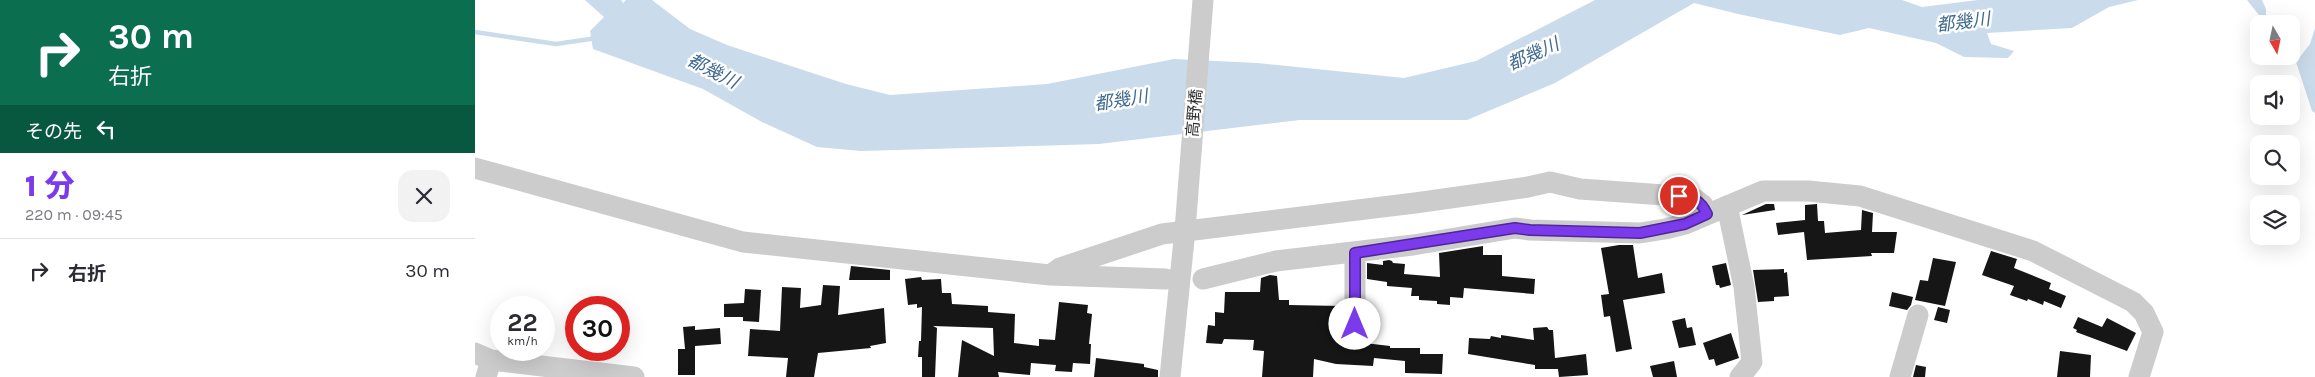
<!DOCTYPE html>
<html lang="ja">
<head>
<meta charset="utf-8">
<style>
  :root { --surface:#fff; --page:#f2f2f3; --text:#2b2b33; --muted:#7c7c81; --line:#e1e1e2; --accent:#7c3aed }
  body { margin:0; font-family:Karla,"Noto Sans JP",sans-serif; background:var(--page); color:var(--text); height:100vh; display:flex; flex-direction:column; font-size:19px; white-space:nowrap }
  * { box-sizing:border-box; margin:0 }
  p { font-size:16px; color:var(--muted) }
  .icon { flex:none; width:28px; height:28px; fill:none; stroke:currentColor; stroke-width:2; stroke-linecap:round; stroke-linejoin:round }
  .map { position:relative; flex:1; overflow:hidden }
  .details { display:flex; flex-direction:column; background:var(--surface); width:475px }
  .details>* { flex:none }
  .guide { background:#0b6e4f; color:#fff; overflow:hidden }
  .needle { width:32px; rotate:171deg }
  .controls { position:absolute; left:1775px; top:15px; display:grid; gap:10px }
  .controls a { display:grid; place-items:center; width:50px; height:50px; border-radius:10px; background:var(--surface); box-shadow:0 5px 20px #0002; font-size:25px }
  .speed { position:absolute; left:15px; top:296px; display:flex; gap:10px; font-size:25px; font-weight:700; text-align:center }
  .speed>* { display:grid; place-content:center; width:65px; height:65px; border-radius:50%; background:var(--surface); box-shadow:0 5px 20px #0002; line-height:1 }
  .speed small { font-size:12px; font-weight:400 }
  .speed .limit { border:8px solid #d22; background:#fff; color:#111 }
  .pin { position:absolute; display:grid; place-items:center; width:42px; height:42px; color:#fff; margin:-21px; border:2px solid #fff; border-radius:50%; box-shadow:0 1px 5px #0007 }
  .me { position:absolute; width:55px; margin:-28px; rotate:0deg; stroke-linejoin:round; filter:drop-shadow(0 0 4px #0008) }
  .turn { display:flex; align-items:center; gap:18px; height:105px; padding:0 25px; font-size:22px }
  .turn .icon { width:65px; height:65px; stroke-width:2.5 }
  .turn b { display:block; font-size:35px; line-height:42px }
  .then { display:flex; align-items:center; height:48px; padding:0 25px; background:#0003; gap:10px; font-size:19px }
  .round { display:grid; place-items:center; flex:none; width:52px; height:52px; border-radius:15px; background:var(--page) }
  .summary { display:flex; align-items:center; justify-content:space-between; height:85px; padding:0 25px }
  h1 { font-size:30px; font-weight:800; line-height:38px; color:var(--accent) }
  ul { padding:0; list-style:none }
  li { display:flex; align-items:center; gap:15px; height:65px; padding:0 25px; border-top:1px solid var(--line) }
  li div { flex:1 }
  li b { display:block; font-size:19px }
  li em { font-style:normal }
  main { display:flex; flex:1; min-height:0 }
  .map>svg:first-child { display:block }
  .water { fill:#cadbeb }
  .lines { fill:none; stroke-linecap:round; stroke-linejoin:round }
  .stream { stroke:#cadbeb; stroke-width:4.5 }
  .building { fill:#161616 }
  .minor { stroke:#ccc; stroke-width:21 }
  .route-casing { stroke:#51269a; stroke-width:12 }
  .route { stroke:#7c3aed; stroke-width:9 }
  .labels { text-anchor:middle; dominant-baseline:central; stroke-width:5; stroke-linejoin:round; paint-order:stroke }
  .street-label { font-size:16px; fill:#2f2f2f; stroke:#fff }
  .water-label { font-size:18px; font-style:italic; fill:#3f698f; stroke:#fff }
</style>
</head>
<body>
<main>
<section class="details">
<div class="guide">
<div class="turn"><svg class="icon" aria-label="right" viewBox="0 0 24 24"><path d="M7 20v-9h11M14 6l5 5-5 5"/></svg><div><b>30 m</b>右折</div></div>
<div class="then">その先<svg class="icon" aria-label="left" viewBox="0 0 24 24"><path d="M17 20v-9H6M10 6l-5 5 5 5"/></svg></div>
</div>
<div class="summary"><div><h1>1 分</h1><p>220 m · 09:45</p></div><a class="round"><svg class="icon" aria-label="close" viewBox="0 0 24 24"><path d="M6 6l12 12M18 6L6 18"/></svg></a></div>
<ul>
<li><svg class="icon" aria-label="right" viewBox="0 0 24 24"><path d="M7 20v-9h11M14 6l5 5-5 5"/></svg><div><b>右折</b></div><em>30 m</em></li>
</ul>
</section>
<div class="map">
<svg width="1840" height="377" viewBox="0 0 1840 377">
  <rect width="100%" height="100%" fill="#fff"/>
  <g class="water">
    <polygon points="110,0 146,0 148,3 151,0 177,0 215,29 252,45 371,84 415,95 572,84 699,59 782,63 929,78 1001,61 1120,0 1427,0 1447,7 1503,0 1663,0 1634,7 1597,28 1512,33 1516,44 1539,51 1533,58 1489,57 1461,43 1394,28 1365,35 1263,14 1219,3 1080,83 992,120 825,120 624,144 386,151 342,147 287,122 228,89 118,49 115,31 129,17"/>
    <polygon points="1772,0 1787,0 1791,9 1791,24"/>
    <polygon points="1840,28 1840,113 1837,111 1821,62 1835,44"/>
  </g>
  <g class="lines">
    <polyline class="stream" points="0,32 81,44 122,38"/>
  </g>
  <g class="building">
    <polygon points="1291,204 1299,204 1300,210 1267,215"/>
    <polygon points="1342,204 1343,221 1349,221 1350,233 1386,230 1387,210 1398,213 1397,232 1422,232 1419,253 1396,253 1397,256 1332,260 1329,232 1303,235 1301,223 1330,220 1330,205"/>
    <polygon points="1144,245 1158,245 1163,278 1187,273 1190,293 1148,300 1157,349 1141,352 1135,316 1129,317 1126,295 1134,294 1126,248"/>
    <polygon points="1008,246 1008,255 1027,255 1027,276 1060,279 1059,294 989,288 988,298 975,297 975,305 962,304 962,301 944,300 944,296 936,296 937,288 912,286 912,282 892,279 892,263 908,265 908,261 914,260 917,261 918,263 930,264 929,274 965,277 964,253"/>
    <polygon points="1516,251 1542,259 1539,268 1576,283 1574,289 1591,296 1586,308 1569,301 1568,305 1553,299 1552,301 1535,295 1539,286 1507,275"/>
    <polygon points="1458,258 1481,262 1470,306 1440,300 1445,280 1453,281"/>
    <polygon points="1251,263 1256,285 1245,288 1244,285 1241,285 1237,266"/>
    <polygon points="376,266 415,270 415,280 374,280"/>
    <polygon points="1309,269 1309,273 1312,272 1314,296 1299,297 1299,301 1283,302 1278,270"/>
    <polygon points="795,275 802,276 804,300 814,300 814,305 867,306 867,338 881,339 881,342 915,346 915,348 945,348 945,354 968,354 967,374 930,373 930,361 899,358 898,366 861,364 839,359 838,377 787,377 789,351 778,350 779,340 749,339 747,344 731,343 733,325 740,326 740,312 749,313 750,292 785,292 786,278"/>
    <polygon points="446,277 447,280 466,279 467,293 476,293 477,304 513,306 513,312 540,314 539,343 564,346 564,339 580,340 584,302 613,305 612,313 617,314 614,344 616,344 615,364 598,363 597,372 580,371 581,365 556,363 555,375 523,372 524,377 483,377 487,340 519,356 518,328 458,326 462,328 460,377 447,377 447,357 443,357 444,341 446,341 447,307 442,308 442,304 433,305 430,279"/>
    <polygon points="348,285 365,286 363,315 409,308 411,343 395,346 396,348 343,353 339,377 311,377 313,358 273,356 275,329 305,331 307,287 326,288 325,308 346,305"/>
    <polygon points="270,289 286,290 284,322 268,321 268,317 249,317 249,304 269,303"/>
    <polygon points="1417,292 1438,297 1436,305 1432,310 1414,306"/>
    <polygon points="1463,307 1475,310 1472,323 1459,320"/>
    <polygon points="1603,317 1627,327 1632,318 1661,333 1652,351 1601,332 1602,330 1598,328"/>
    <polygon points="1210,318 1212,328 1217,327 1221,345 1204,348 1197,321"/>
    <polygon points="220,326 220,330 245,328 246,344 220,346 220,375 203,375 203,349 210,349 208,327"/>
    <polygon points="1072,327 1074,330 1078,330 1080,358 1111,354 1113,375 1084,377 1083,369 1060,369 1060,365 993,354 994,338 1015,339 1016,336 1026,338 1026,335 1059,340 1058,328"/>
    <polygon points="1256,333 1264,358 1241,366 1239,359 1234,360 1228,343"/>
    <polygon points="1585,351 1616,355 1615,377 1582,377"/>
    <polygon points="621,358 669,364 669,367 683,370 683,377 619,377"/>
    <polygon points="1199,361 1202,377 1178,377 1175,366"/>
    <polygon points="1441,365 1451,367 1450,377 1438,377"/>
  </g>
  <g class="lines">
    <g class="minor">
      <polyline points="0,168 268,242 575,275 691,279"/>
      <polyline points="1252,206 1269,287 1277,362 1265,377"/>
      <polyline points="880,253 880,324"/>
      <polyline points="578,273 585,268 687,234 940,203 1053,187 1075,182 1105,189 1217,197 1228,205 1232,214"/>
      <polyline points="728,279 801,261 938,245 1040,228 1055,230 1165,233 1190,229 1210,224 1288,191 1333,191 1385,196 1558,251 1658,302 1669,313 1678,332 1664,377"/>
      <polyline points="0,353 16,360 159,377"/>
      <polyline points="11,377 16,360"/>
      <polyline points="695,377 710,230 728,0"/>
      <polyline points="1425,377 1443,315"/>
    </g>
  </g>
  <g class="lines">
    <defs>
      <path id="route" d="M880 324V253L1040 228 1055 230 1165 233 1210 224 1232 214C1226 201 1219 197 1204 196"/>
    </defs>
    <use href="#route" class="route-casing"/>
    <use href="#route" class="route"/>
  </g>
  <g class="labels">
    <g class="street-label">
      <text transform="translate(719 113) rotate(-85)">高野橋</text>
    </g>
    <g class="water-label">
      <text transform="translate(1488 22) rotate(-7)">都幾川</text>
      <text transform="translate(1058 54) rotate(-24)">都幾川</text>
      <text transform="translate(238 71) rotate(27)">都幾川</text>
      <text transform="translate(646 100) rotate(-9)">都幾川</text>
    </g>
  </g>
</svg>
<div class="controls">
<a><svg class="needle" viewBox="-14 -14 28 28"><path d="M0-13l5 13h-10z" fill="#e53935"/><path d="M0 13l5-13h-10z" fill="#7c7c81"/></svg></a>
<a><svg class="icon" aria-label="sound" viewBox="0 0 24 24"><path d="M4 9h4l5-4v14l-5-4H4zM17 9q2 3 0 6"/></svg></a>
<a><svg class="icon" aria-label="search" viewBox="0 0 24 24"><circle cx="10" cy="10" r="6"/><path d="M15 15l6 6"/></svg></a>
<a><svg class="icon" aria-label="layers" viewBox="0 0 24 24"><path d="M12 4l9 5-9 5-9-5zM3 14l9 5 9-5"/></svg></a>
</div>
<div class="speed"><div>22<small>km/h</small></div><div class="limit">30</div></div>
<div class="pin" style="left:1204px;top:196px;background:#d93025"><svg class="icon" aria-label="arrive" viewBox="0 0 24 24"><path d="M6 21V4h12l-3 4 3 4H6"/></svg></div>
<svg class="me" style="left:880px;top:324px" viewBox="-20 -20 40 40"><circle r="19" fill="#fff"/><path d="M0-13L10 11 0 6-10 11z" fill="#7c3aed"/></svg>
</div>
</main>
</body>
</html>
